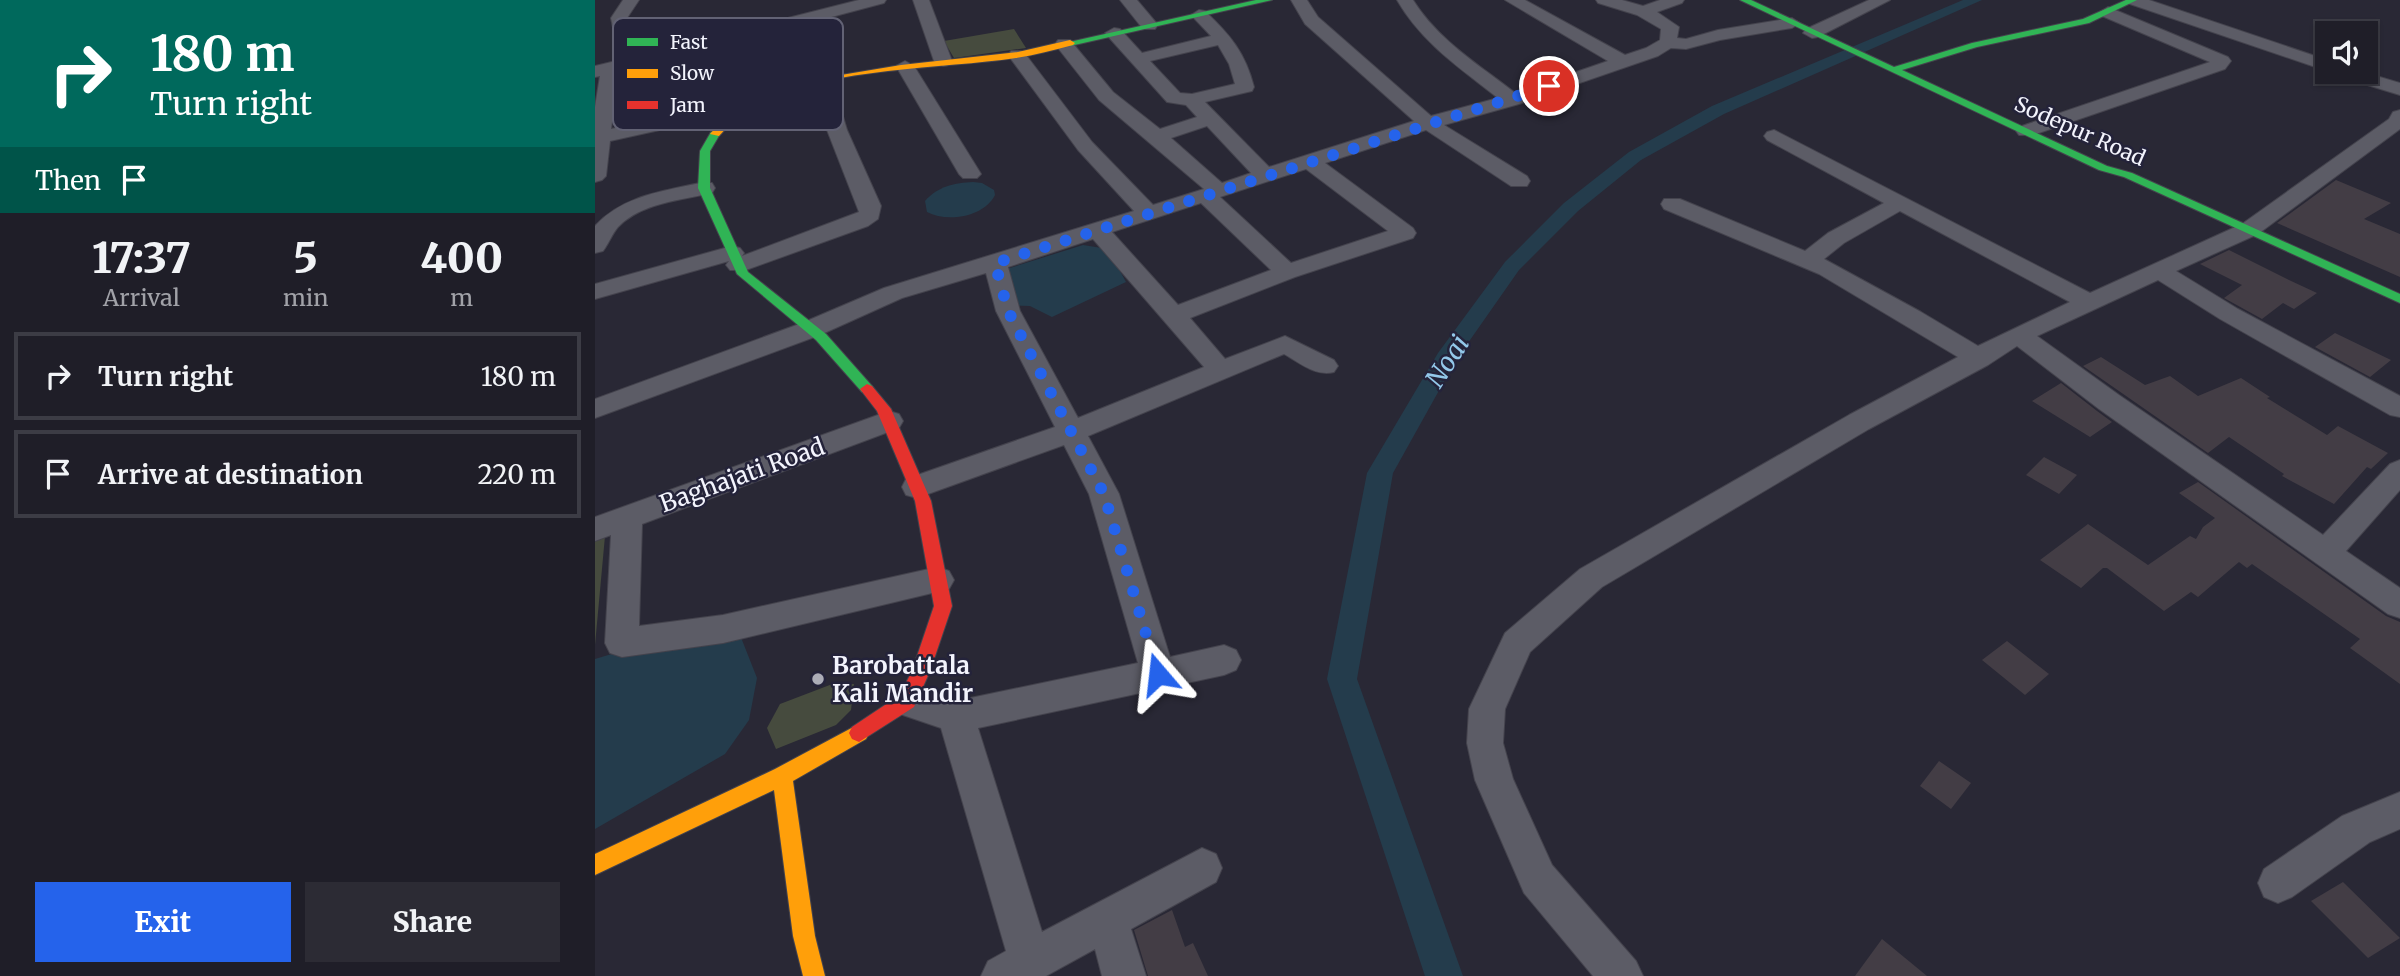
<!DOCTYPE html>
<html lang="en">
<head>
<meta charset="utf-8">
<style>
  :root { --surface:#1f1e28; --page:#2c2b34; --text:#f1f3f6; --muted:#a1a2a8; --line:#3c3c45; --accent:#2563eb }
  body { margin:0; font-family:Merriweather,serif; background:var(--page); color:var(--text); height:100vh; display:flex; flex-direction:column; font-size:26px; white-space:nowrap }
  * { box-sizing:border-box; margin:0 }
  p { font-size:23px; color:var(--muted) }
  .icon { flex:none; width:38px; height:38px; fill:none; stroke:currentColor; stroke-width:2; stroke-linecap:round; stroke-linejoin:round }
  .map { position:relative; flex:1; overflow:hidden }
  .panel { display:flex; flex-direction:column; background:var(--surface); width:595px }
  .panel>* { flex:none }
  .top-card { background:#00695c; color:#fff; overflow:hidden }
  .fabs { position:absolute; left:1720px; top:21px; display:grid; gap:14px }
  .fabs a { display:grid; place-items:center; width:63px; height:63px; border-radius:0px; background:var(--surface); box-shadow:0 2px 5px #0004,0 0 0 2px var(--line); font-size:35px }
  .pin { position:absolute; display:grid; place-items:center; width:60px; height:60px; color:#fff; margin:-30px; border:4px solid #fff; border-radius:50%; box-shadow:0 2px 7px #0007 }
  .me { position:absolute; width:77px; margin:-38px; rotate:343deg; stroke-linejoin:round; filter:drop-shadow(0 0 5px #0008) }
  .turn { display:flex; align-items:center; gap:24px; height:147px; padding:0 35px; font-size:32px }
  .turn .icon { width:91px; height:91px; stroke-width:2.5 }
  .turn b { display:block; font-size:49px; line-height:60px }
  .then { display:flex; align-items:center; height:66px; padding:0 35px; background:#0003; gap:14px; font-size:26px }
  .eta { display:flex; justify-content:space-evenly; align-items:center; height:119px; text-align:center }
  .eta b { font-size:42px; font-weight:800; line-height:49px }
  .button { display:flex; gap:14px; margin-top:auto; padding:14px 35px }
  .button a { flex:1; height:80px; border-radius:0px; background:var(--accent); color:#fff; font-size:28px; font-weight:800; line-height:80px; text-align:center }
  .button a+a { background:var(--page); color:var(--text) }
  ul { padding:0; list-style:none }
  li { display:flex; align-items:center; gap:21px; height:88px; margin:0 14px 10px; padding:0 21px; border:4px solid var(--line); border-radius:0px }
  li div { flex:1 }
  li b { display:block; font-size:26px }
  li em { font-style:normal }
  main { display:flex; flex:1; min-height:0 }
  .map>svg:first-child { display:block }
  .green { fill:#464b3e }
  .water { fill:#243c4c }
  .lines { fill:none; stroke-linecap:round; stroke-linejoin:round }
  .canal { fill:#243c4c; fill-rule:evenodd }
  .building { fill:#433d45 }
  .street-casing { stroke:#44434d; stroke-width:2 }
  .fast-casing { stroke:#44434d; stroke-width:2 }
  .slow-casing { stroke:#44434d; stroke-width:2 }
  .jam-casing { stroke:#44434d; stroke-width:2 }
  .street { fill:#5c5c66; fill-rule:evenodd }
  .fast { fill:#30b455; fill-rule:evenodd }
  .slow { fill:#ff9f0a; fill-rule:evenodd }
  .jam { fill:#e5322d; fill-rule:evenodd }
  .route { stroke:#2563eb; stroke-width:12; stroke-dasharray:0 21.6 }
  .poi-dot { fill:#acadb7; stroke:#24233a; stroke-width:2.5 }
  .labels { text-anchor:middle; dominant-baseline:central; stroke-width:5; stroke-linejoin:round; paint-order:stroke }
  .far-street-label { font-size:21px; fill:#f3f4fd; stroke:#24233a }
  .street-label { font-size:24px; fill:#f3f4fd; stroke:#24233a }
  .poi-label { font-size:24px; font-weight:bold; fill:#f3f4fd; stroke:#24233a; text-anchor:start }
  .water-label { font-size:26px; font-style:italic; fill:#93c8ea; stroke:#24233a }
  .key { fill:#24233a; stroke:#626274; stroke-width:2 }
  .key-label { font-size:19px; fill:#f3f4fd }
</style>
</head>
<body>
<main>
<section class="panel">
<div class="top-card">
<div class="turn"><svg class="icon" aria-label="right" viewBox="0 0 24 24"><path d="M7 20v-9h11M14 6l5 5-5 5"/></svg><div><b>180 m</b>Turn right</div></div>
<div class="then">Then<svg class="icon" aria-label="arrive" viewBox="0 0 24 24"><path d="M6 21V4h12l-3 4 3 4H6"/></svg></div>
</div>
<div class="eta">
<div><b>17:37</b><p>Arrival</p></div>
<div><b>5</b><p>min</p></div>
<div><b>400</b><p>m</p></div>
</div>
<ul>
<li><svg class="icon" aria-label="right" viewBox="0 0 24 24"><path d="M7 20v-9h11M14 6l5 5-5 5"/></svg><div><b>Turn right</b></div><em>180 m</em></li>
<li><svg class="icon" aria-label="arrive" viewBox="0 0 24 24"><path d="M6 21V4h12l-3 4 3 4H6"/></svg><div><b>Arrive at destination</b></div><em>220 m</em></li>
</ul>
<div class="button"><a>Exit</a><a>Share</a></div>
</section>
<div class="map">
<svg width="1805" height="976" viewBox="0 0 1805 976">
  <rect width="100%" height="100%" fill="#292835"/>
  <g class="green">
    <polygon points="419,29 431,48 359,58 349,41"/>
    <polygon points="11,525 0,645 0,529"/>
    <polygon points="240,683 259,684 256,710 241,725 181,749 172,728 185,704"/>
  </g>
  <g class="water">
    <path d="M378 182 387 183 399 190 400 195C389 217 352 223 332 212L330 201C343 186 360 183 378 182Z"/>
    <polygon points="488,245 513,249 531,282 457,317 435,306 412,305 402,272"/>
    <polygon points="145,635 162,678 154,720 130,754 0,829 0,659 40,647"/>
  </g>
  <g class="lines">
    <polygon class="canal" points="1368,0 1387,0 1129,114 1046,160 983,211 924,270 861,360 798,473 762,679 868,976 830,976 732,679 772,473 843,353 910,262 969,203 1034,152 1117,106"/>
  </g>
  <g class="building">
    <polygon points="1741,180 1796,203 1769,219 1805,234 1805,277 1682,223"/>
    <polygon points="1634,250 1694,280 1722,293 1699,309 1688,303 1667,319 1629,298 1647,285 1605,264"/>
    <polygon points="1740,333 1796,360 1775,377 1720,347"/>
    <polygon points="1506,357 1550,385 1575,376 1603,396 1646,378 1675,397 1672,398 1732,435 1743,426 1793,453 1776,469 1772,467 1739,504 1687,476 1689,474 1634,437 1613,453 1488,366"/>
    <polygon points="1466,383 1502,411 1517,422 1495,437 1437,401"/>
    <polygon points="1449,457 1482,475 1464,494 1431,475"/>
    <polygon points="1603,482 1791,616 1805,622 1805,684 1755,648 1765,639 1657,564 1652,568 1644,562 1603,597 1596,592 1569,611 1512,568 1508,568 1486,588 1445,560 1493,524 1553,565 1595,536 1601,539 1608,527 1620,518 1584,493"/>
    <polygon points="1412,641 1454,674 1430,695 1387,660"/>
    <polygon points="1344,761 1376,783 1356,809 1325,786"/>
    <polygon points="1748,882 1805,938 1773,958 1716,901"/>
    <polygon points="577,910 590,947 598,943 613,976 553,976 539,930"/>
    <polygon points="1287,939 1332,976 1260,976"/>
  </g>
  <g class="lines">
    <defs>
      <g id="street">
        <path d="M28 0H44L32 18 42 56 264 0H291L289 3 225 20 237 80 252 130 286 206 283 219 273 226 151 270H135L131 265 134 261 0 299V284L137 246 145 248 149 253 147 256 264 212 232 130 219 80 209 24 111 49 120 106 148 100 155 102 158 106 155 110 15 141 11 176 7 180 0 182V107L5 76 0 77V66L25 60 16 18ZM94 53 101 111 16 129 24 71Z"/>
        <polygon points="318,0 334,0 357,61 354,65 348,66 339,61"/>
        <polygon points="525,0 542,0 563,25 560,29 548,29"/>
        <path d="M696 0H712L723 17 836 116 903 98C865 68 827 43 802 0H818C843 40 883 64 920 93L1013 61 910 0H930L1030 55 1051 48 1065 40 1066 29 1042 15 1003 3 1001 0H1027L1048 6 1065 0H1089L1087 3 1062 12 1084 27 1082 38 1091 39 1123 30 1197 18 1205 23 1197 28 1125 40 1091 49 1076 48 1063 56 924 104 849 125 932 176 935 181 932 186H916L831 130 730 163 818 228 821 233 818 238 700 277 595 318 630 359 690 336 739 360 743 366 739 372C721 377 705 363 689 354L493 436 524 494 575 657 629 645 641 650 646 660 641 670 629 675 383 728 447 932 607 848 621 854 627 868 621 882 536 929 551 976H507L500 949 451 976H386L393 961 411 951 346 728 299 712 294 701 299 690 312 685 361 701 543 663 494 494 469 445 322 498 311 495 307 487 311 479 460 427 401 311 391 273 307 298 225 335 0 418V399L207 323 289 288 539 211 483 150 413 55 416 51H428L497 142 558 205 609 189 504 100 463 48 460 44 463 40H475L518 92 565 129 602 117 591 105 572 102 510 33 519 28 525 29 547 53 616 36 596 15 604 10 610 11C635 35 650 52 659 87L657 91 610 102 674 167 819 121 710 24ZM623 45 634 64 640 84 597 94 585 93 555 61ZM612 126 656 173 627 183 576 138ZM711 169 793 231 696 263 625 197ZM606 203 676 270 583 305 517 232ZM498 239 609 367 483 418 425 311 413 267Z"/>
        <polygon points="1274,0 1295,0 1223,37 1217,38 1208,33 1211,29"/>
        <polygon points="1530,0 1554,0 1732,60 1732,71 1532,3"/>
        <polygon points="1513,7 1633,57 1636,61 1630,69 1438,135 1424,135 1421,131 1424,127 1615,62 1507,16 1505,12"/>
        <polygon points="310,61 319,66 386,174 382,178 368,178 364,174 301,66"/>
        <polygon points="1740,72 1768,72 1805,83 1805,95 1743,76"/>
        <path d="M1805 110V129L1663 234 1581 271 1643 309 1805 396V417L1795 415 1625 319 1563 280 1442 336 1524 395 1728 535 1795 464 1805 460V490L1751 551 1805 588V618L1793 614 1504 409 1422 346 1393 365 1274 429 1007 587 935 652 910 709 908 743 918 779 957 865 1041 961 1048 976H998L929 893 880 780 872 743 874 709 910 633 985 569 1254 415 1363 357 1224 274 1069 209 1066 204 1069 199H1085L1210 251 1233 233 1289 203 1172 140 1169 136 1172 132 1179 130 1495 293 1647 224 1794 119 1798 112ZM1305 211 1475 302 1383 346 1326 312 1229 259 1249 243Z"/>
        <path d="M109 182 117 183 120 188 117 193C86 200 46 203 23 227 17 234 14 243 8 251L0 253V226C28 195 70 191 109 182Z"/>
        <polygon points="294,411 304,414 308,421 304,428 47,524 44,626 128,615 343,567 354,571 359,580 354,589 128,643 27,657 15,653 10,643 16,535 0,541 0,517"/>
        <polygon points="1805,792 1805,829 1775,842 1697,897 1683,903 1669,897 1663,883 1669,869 1747,816"/>
      </g>
      <g id="fast">
        <polygon points="661,0 677,0 475,46 470,43"/>
        <polygon points="1145,0 1156,0 1299,67 1377,43 1488,19 1531,0 1542,0 1494,23 1382,47 1307,70 1512,166 1537,173 1805,294 1805,303 1529,177 1504,170"/>
        <polygon points="120,131 125,134 115,151 115,188 153,272 231,334 277,386 279,389 277,392 267,392 221,340 142,274 103,188 105,151 116,132"/>
      </g>
      <g id="slow">
        <path d="M475 40 480 43 478 45C459 50 440 55 421 58 339 70 216 67 146 113 138 119 131 129 124 136L115 134 137 110 170 93 210 81 306 65 423 52Z"/>
        <polygon points="264,724 271,727 274,733 271,739 198,781 220,936 230,976 208,976 198,936 179,790 0,875 0,854 180,769"/>
      </g>
      <polygon id="jam" points="272,384 277,386 296,409 336,501 357,606 335,671 319,707 264,742 257,739 254,733 257,727 305,695 317,671 339,606 320,501 282,411 265,389"/>
    </defs>
    <use href="#street" class="street-casing"/>
    <use href="#fast" class="fast-casing"/>
    <use href="#slow" class="slow-casing"/>
    <use href="#jam" class="jam-casing"/>
    <use href="#street" class="street"/>
    <use href="#fast" class="fast"/>
    <use href="#slow" class="slow"/>
    <use href="#jam" class="jam"/>
  </g>
  <g class="lines">
    <polyline class="route" points="563,674 509,494 413,311 400,263 954,86"/>
  </g>
  <circle class="poi-dot" cx="223" cy="679" r="7"/>
  <g class="labels">
    <g class="far-street-label">
      <text transform="translate(1485 131) rotate(24)">Sodepur Road</text>
    </g>
    <g class="street-label">
      <text transform="translate(147 475) rotate(-20)">Baghajati Road</text>
    </g>
    <g class="poi-label">
      <text x="237" y="665">Barobattala<tspan x="237" dy="28">Kali Mandir</tspan></text>
    </g>
    <g class="water-label">
      <text transform="translate(852 361) rotate(-57)">Noai</text>
    </g>
  </g>
  <rect x="18" y="18" width="230" height="112" rx="10" class="key"/>
  <rect x="32" y="38" width="31" height="8" fill="#30b455"/>
  <rect x="32" y="69" width="31" height="9" fill="#ff9f0a"/>
  <rect x="32" y="101" width="31" height="8" fill="#e5322d"/>
  <g class="key-label">
    <text x="75" y="49">Fast</text>
    <text x="75" y="80">Slow</text>
    <text x="75" y="112">Jam</text>
  </g>
</svg>
<div class="fabs">
<a><svg class="icon" aria-label="sound" viewBox="0 0 24 24"><path d="M4 9h4l5-4v14l-5-4H4zM17 9q2 3 0 6"/></svg></a>
</div>
<div class="pin" style="left:954px;top:86px;background:#d93025"><svg class="icon" aria-label="arrive" viewBox="0 0 24 24"><path d="M6 21V4h12l-3 4 3 4H6"/></svg></div>
<svg class="me" style="left:563px;top:674px" viewBox="-20 -20 40 40"><path d="M0-17L14 15 0 8-14 15z" fill="#2563eb" stroke="#fff" stroke-width="4"/></svg>
</div>
</main>
</body>
</html>
